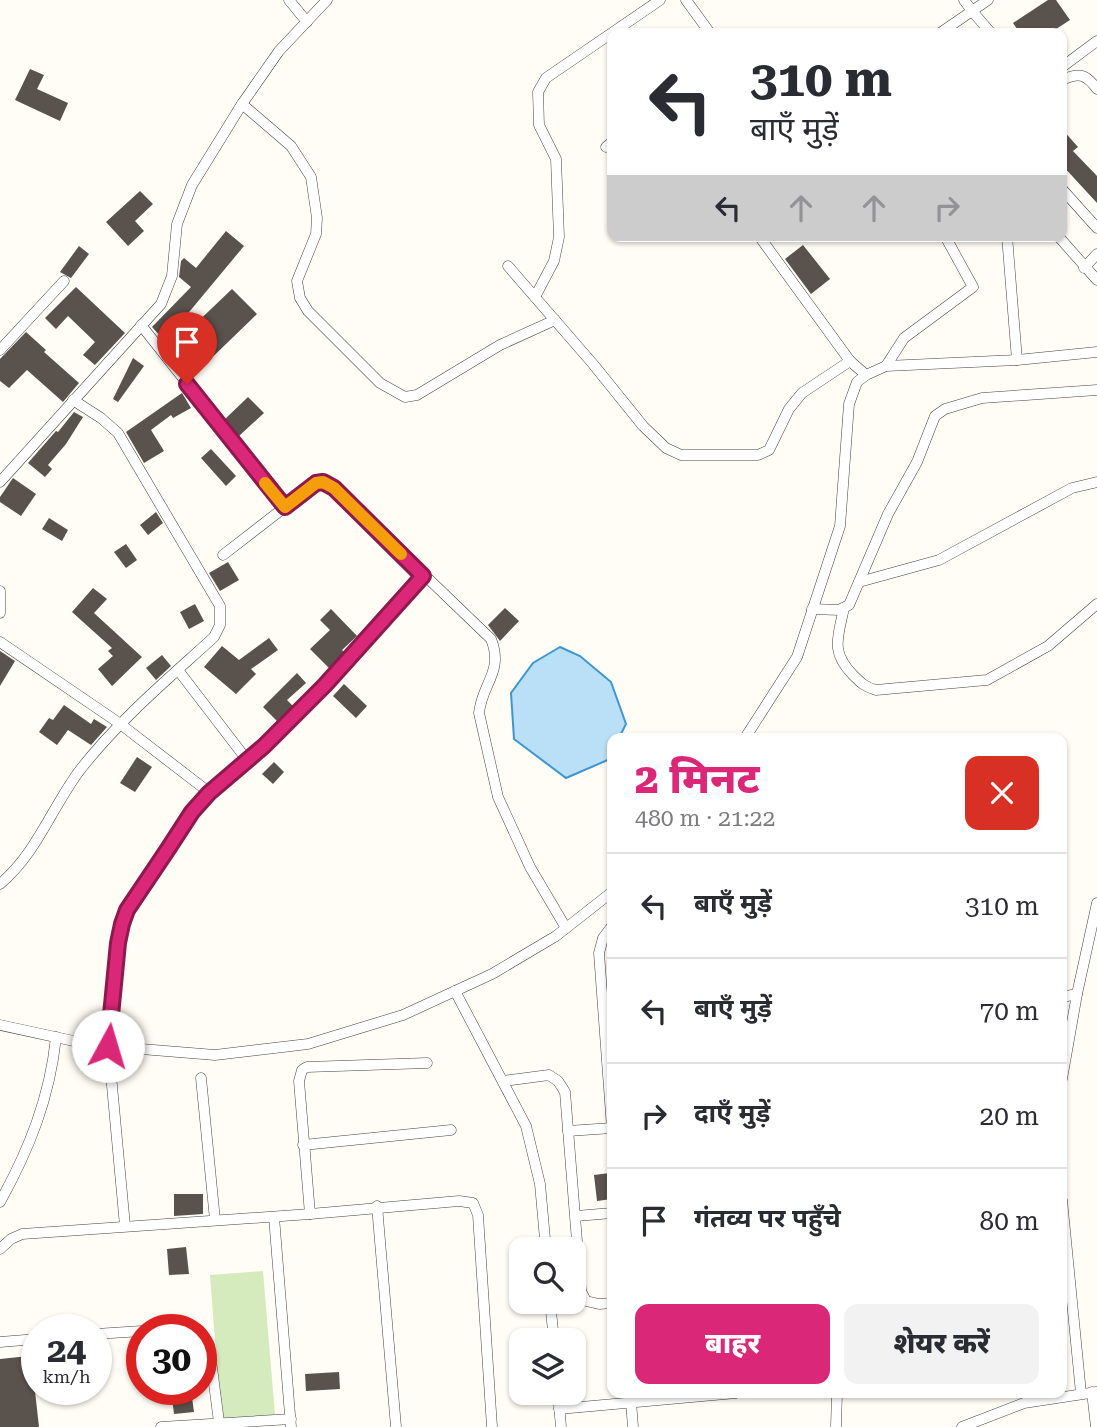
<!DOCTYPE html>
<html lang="hi">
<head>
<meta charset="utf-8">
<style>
  :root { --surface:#fff; --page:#f2f2f3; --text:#2b2b33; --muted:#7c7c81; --line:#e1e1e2; --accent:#db2777 }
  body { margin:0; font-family:"Roboto Serif","Noto Sans Devanagari",serif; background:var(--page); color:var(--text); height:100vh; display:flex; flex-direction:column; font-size:26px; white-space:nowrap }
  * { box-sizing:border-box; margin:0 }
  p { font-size:23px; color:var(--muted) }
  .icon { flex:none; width:38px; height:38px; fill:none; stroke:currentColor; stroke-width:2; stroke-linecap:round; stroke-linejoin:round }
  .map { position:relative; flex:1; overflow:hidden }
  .sheet { position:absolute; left:607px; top:733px; width:460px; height:665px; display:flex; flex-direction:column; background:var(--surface); border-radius:14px; box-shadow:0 2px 5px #0004 }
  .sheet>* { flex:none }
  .hud { position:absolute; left:607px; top:28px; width:460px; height:214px; border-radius:14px; box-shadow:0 2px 5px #0004; background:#fff; color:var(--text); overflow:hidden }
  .controls { position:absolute; left:509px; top:1237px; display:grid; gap:14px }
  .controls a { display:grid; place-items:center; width:77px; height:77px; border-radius:14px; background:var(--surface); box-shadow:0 2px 5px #0004; font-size:35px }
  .speed { position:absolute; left:21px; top:1314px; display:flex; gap:14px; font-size:35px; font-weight:700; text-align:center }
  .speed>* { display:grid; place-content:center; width:91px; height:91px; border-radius:50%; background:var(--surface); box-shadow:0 2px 5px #0004; line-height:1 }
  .speed small { font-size:18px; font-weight:400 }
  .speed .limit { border:10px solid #d22; background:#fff; color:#111 }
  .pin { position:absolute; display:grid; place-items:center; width:60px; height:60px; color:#fff; margin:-72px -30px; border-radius:50% 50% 50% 0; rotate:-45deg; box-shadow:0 0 7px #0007 }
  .pin .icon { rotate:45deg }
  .me { position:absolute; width:77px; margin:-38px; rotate:6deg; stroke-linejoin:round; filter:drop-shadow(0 0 5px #0008) }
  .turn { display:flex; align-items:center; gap:24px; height:147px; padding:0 28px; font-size:32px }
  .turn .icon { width:91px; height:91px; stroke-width:2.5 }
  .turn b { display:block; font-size:49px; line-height:60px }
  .lanes { display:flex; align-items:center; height:66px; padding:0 28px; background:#0003; justify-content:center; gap:35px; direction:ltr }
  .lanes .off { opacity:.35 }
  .round { display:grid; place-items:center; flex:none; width:74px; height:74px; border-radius:14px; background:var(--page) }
  .head { display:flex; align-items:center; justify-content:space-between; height:119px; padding:0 28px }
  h1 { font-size:42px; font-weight:800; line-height:52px; color:var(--accent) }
  .primary-button { display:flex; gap:14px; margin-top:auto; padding:14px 28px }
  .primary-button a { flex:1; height:80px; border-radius:14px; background:var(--accent); color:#fff; font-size:28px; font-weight:800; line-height:80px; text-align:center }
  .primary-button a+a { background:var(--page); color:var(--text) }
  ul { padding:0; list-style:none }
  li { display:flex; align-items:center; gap:21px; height:105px; padding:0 28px; border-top:2px solid var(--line) }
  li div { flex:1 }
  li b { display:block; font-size:26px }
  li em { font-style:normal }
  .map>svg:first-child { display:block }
  .green { fill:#d5ebbd }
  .water { fill:#b9e0f7; stroke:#3f96cf; stroke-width:2 }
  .building { fill:#5a524d }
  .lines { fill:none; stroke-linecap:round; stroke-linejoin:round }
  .street-casing { stroke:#444; stroke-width:11 }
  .street { stroke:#fff; stroke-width:10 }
  .route-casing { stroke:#8e194d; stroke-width:18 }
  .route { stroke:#db2777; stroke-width:12 }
  .slow { stroke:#f59e0b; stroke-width:12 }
</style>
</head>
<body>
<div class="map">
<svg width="1097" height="1427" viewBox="0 0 1097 1427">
  <rect width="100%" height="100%" fill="#fffdf5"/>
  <polygon class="green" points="263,1271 275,1415 221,1419 210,1275"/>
  <polygon class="water" points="560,647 580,656 611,682 626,724 619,738 612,738 612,753 610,759 566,778 514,739 511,693 533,663"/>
  <g class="building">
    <polygon points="1048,0 1056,0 1070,20 1050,33 1020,33 1013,23"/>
    <polygon points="30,69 44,75 37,89 68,103 60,121 15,100"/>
    <polygon points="1062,129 1078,147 1073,151 1097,176 1097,203 1062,165"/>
    <polygon points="140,191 153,204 135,221 144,231 128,246 106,222"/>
    <polygon points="226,231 244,246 180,323 188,331 232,289 257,314 195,374 152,327 191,287 179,277 181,261 184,258 196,268"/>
    <polygon points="803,245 830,279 811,294 785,259"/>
    <polygon points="79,246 89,254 71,278 60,272"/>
    <polygon points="76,287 125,333 95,365 83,355 95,342 68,316 56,329 45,318"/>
    <polygon points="26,332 46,350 44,352 79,383 63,402 27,370 9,388 0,381 0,359"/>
    <polygon points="133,358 144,366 118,402 113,399"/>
    <polygon points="182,393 191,408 173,418 171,415 151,430 164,451 144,463 126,432"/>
    <polygon points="248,397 264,413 239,436 225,419"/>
    <polygon points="74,412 83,417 66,444 48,465 52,469 45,477 28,463 56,431 58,432"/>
    <polygon points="211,449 236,476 226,486 201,458"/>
    <polygon points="13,478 36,494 21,516 0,502 0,497"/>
    <polygon points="156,512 163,523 148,535 140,525"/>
    <polygon points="49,518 68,530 62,541 42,529"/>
    <polygon points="126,544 137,560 126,568 114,552"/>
    <polygon points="228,562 239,580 220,591 209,573"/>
    <polygon points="93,588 107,599 94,613 142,657 112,686 98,669 113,656 108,651 112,648 72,612"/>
    <polygon points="195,604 204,621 189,629 180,612"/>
    <polygon points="505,608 519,621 500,641 488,625"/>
    <polygon points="331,609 357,636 342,650 345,653 330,669 310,649 330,630 320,620"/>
    <polygon points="269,638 278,650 251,669 256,674 236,694 204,667 222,646 239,660"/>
    <polygon points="0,651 15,661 0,686"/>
    <polygon points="162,655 171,666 156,680 146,668"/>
    <polygon points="297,673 306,683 287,700 293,706 277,721 263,707"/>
    <polygon points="344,684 367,706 356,718 333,696"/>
    <polygon points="64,705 91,724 94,719 107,727 91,745 68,730 57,745 39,732 49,718 53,720"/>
    <polygon points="137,757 152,767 135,792 120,783"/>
    <polygon points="274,762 284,772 273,784 262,774"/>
    <polygon points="610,1173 612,1199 597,1201 594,1175"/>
    <polygon points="174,1194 203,1194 203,1214 174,1216"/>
    <polygon points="186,1247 189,1274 169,1275 167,1249"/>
    <polygon points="29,1356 37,1357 37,1391 35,1391 39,1427 0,1427 0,1359"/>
    <polygon points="339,1372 340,1389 306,1391 305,1374"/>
    <polygon points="171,1390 191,1390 194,1412 174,1414"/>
  </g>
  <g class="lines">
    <defs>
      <g id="street">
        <polyline points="289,0 307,22"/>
        <polyline points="686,0 710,33"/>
        <polyline points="964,0 972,11 988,0"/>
        <polyline points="940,33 972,11 991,33"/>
        <polyline points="1062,67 1097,41"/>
        <path d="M1062 80C1079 72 1086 74 1097 89"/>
        <polyline points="242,104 291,146 311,177 317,218 316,234 297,281 300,298 308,311 380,383 405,397 417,395 500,345 555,320"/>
        <polyline points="606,147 612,142"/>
        <polyline points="1062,189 1097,228"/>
        <polyline points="759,236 850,361 866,375"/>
        <polyline points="1007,236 1017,360"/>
        <polyline points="1058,236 1097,280"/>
        <polyline points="508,266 593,364 643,426 666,448 681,455 758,455 769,450 789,409 802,393 850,361"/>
        <polyline points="1084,268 1097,254"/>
        <polyline points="535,297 554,261 559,237 556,159 539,125 538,92 546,78 660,0"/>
        <polyline points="141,325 285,507"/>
        <polyline points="0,350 64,281"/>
        <polyline points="886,366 904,338 973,287 945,236"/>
        <polyline points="0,482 161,304 172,276 177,224 192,185 242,104 279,51 327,0"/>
        <path d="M223 555 316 483 323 482 334 488 491 639C504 672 482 683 479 713L498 797 530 867 566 928"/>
        <polyline points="859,582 939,560 1072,488 1097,482"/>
        <polyline points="0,591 0,613"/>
        <path d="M844 608C838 637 830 652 853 675 861 683 865 687 876 690L987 680 1048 646 1097 604"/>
        <polyline points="812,609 839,610 849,605 888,514 917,462 935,416 945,409 982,398 1097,390"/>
        <polyline points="0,642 119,723 210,793"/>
        <polyline points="178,670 247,760"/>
        <polyline points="745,738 797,657 840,526 849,404 857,382 866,375 886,366 1017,360 1097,352"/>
        <path d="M0 884C37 853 52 807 80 770 119 720 167 680 214 637L220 625V606L118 433 101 418 73 400"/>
        <polyline points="455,991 526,1126 540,1184 546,1250"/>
        <polyline points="1062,997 1077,994"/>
        <polyline points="0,1025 92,1045 215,1055 308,1044 403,1015 492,974 556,936 612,892"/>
        <polyline points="109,1046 118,943 122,924 127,910 155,867 193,812 210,793 264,746 343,666 423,576"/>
        <polyline points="111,1075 125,1226"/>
        <polyline points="201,1078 215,1220"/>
        <polyline points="1062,1079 1077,994 1097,903"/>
        <polyline points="503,1081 549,1075 558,1081 565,1092 581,1291 586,1301 599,1304 612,1303"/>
        <polyline points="612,1128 599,953 603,938 612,926"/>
        <polyline points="568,1131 612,1128"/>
        <polyline points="303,1145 451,1130"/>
        <polyline points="1062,1200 1081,1393"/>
        <path d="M0 1202C29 1150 50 1097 56 1037"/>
        <polyline points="377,1206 396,1427"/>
        <polyline points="310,1214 299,1081 302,1070 307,1067 427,1063"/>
        <polyline points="576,1216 612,1213"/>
        <polyline points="274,1217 291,1427"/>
        <polyline points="0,1249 11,1239 22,1234 310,1214 459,1201 473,1203 478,1215 492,1427"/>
        <polyline points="550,1302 554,1340"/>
        <polyline points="148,1330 193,1327 199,1330"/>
        <polyline points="201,1332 209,1345 219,1422"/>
        <polyline points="96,1334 142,1331"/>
        <polyline points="0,1342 37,1339"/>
        <polyline points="1092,1392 1096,1427"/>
        <polyline points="558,1393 561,1427"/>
        <polyline points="631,1402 633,1427"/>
        <polyline points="559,1409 736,1393"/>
        <polyline points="161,1427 291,1419"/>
        <polyline points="836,1427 837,1393"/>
        <polyline points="962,1427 1024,1403 1097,1392"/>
      </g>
    </defs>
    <use href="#street" class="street-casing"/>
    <use href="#street" class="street"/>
  </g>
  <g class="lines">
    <defs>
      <polyline id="route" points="108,1046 118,943 122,924 127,910 168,849 192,812 209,793 264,746 325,685 423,576 334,488 323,482 316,483 285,507 187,384"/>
    </defs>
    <use href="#route" class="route-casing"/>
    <use href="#route" class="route"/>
    <polyline class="slow" points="265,483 285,507 316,483 323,482 334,488 401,554"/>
  </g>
</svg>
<div class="controls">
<a><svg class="icon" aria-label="search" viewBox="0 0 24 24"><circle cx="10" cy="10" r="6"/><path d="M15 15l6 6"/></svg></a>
<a><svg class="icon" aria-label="layers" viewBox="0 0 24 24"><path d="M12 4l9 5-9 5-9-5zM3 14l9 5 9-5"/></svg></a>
</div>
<div class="speed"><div>24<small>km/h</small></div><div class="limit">30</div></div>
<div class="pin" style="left:187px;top:384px;background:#d93025"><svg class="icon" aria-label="arrive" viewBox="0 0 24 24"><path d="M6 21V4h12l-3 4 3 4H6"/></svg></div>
<svg class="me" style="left:108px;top:1046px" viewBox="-20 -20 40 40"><circle r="19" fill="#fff"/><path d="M0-13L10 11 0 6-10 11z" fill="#db2777"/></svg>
<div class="hud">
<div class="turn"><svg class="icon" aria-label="left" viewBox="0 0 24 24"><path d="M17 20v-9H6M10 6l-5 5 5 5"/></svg><div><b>310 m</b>बाएँ मुड़ें</div></div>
<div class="lanes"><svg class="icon" aria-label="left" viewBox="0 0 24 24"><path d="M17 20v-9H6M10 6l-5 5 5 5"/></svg><svg class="icon off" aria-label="ahead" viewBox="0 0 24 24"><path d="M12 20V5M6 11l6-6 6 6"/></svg><svg class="icon off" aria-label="ahead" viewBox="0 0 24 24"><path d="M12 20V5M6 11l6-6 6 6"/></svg><svg class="icon off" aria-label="right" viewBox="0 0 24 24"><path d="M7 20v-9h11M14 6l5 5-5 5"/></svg></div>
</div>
<section class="sheet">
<div class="head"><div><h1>2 मिनट</h1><p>480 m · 21:22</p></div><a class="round" style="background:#d93025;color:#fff"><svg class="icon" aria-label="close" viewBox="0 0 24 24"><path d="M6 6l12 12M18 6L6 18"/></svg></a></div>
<ul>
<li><svg class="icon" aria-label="left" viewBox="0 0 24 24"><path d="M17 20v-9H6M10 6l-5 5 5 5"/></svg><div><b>बाएँ मुड़ें</b></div><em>310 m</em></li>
<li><svg class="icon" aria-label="left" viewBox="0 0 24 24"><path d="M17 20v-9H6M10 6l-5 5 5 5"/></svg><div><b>बाएँ मुड़ें</b></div><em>70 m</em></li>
<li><svg class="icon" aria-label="right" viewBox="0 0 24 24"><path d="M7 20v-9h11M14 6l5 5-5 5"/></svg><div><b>दाएँ मुड़ें</b></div><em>20 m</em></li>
<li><svg class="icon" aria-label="arrive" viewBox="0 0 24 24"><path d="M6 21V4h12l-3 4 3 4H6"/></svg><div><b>गंतव्य पर पहुँचे</b></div><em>80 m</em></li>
</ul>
<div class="primary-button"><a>बाहर</a><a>शेयर करें</a></div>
</section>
</div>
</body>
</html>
